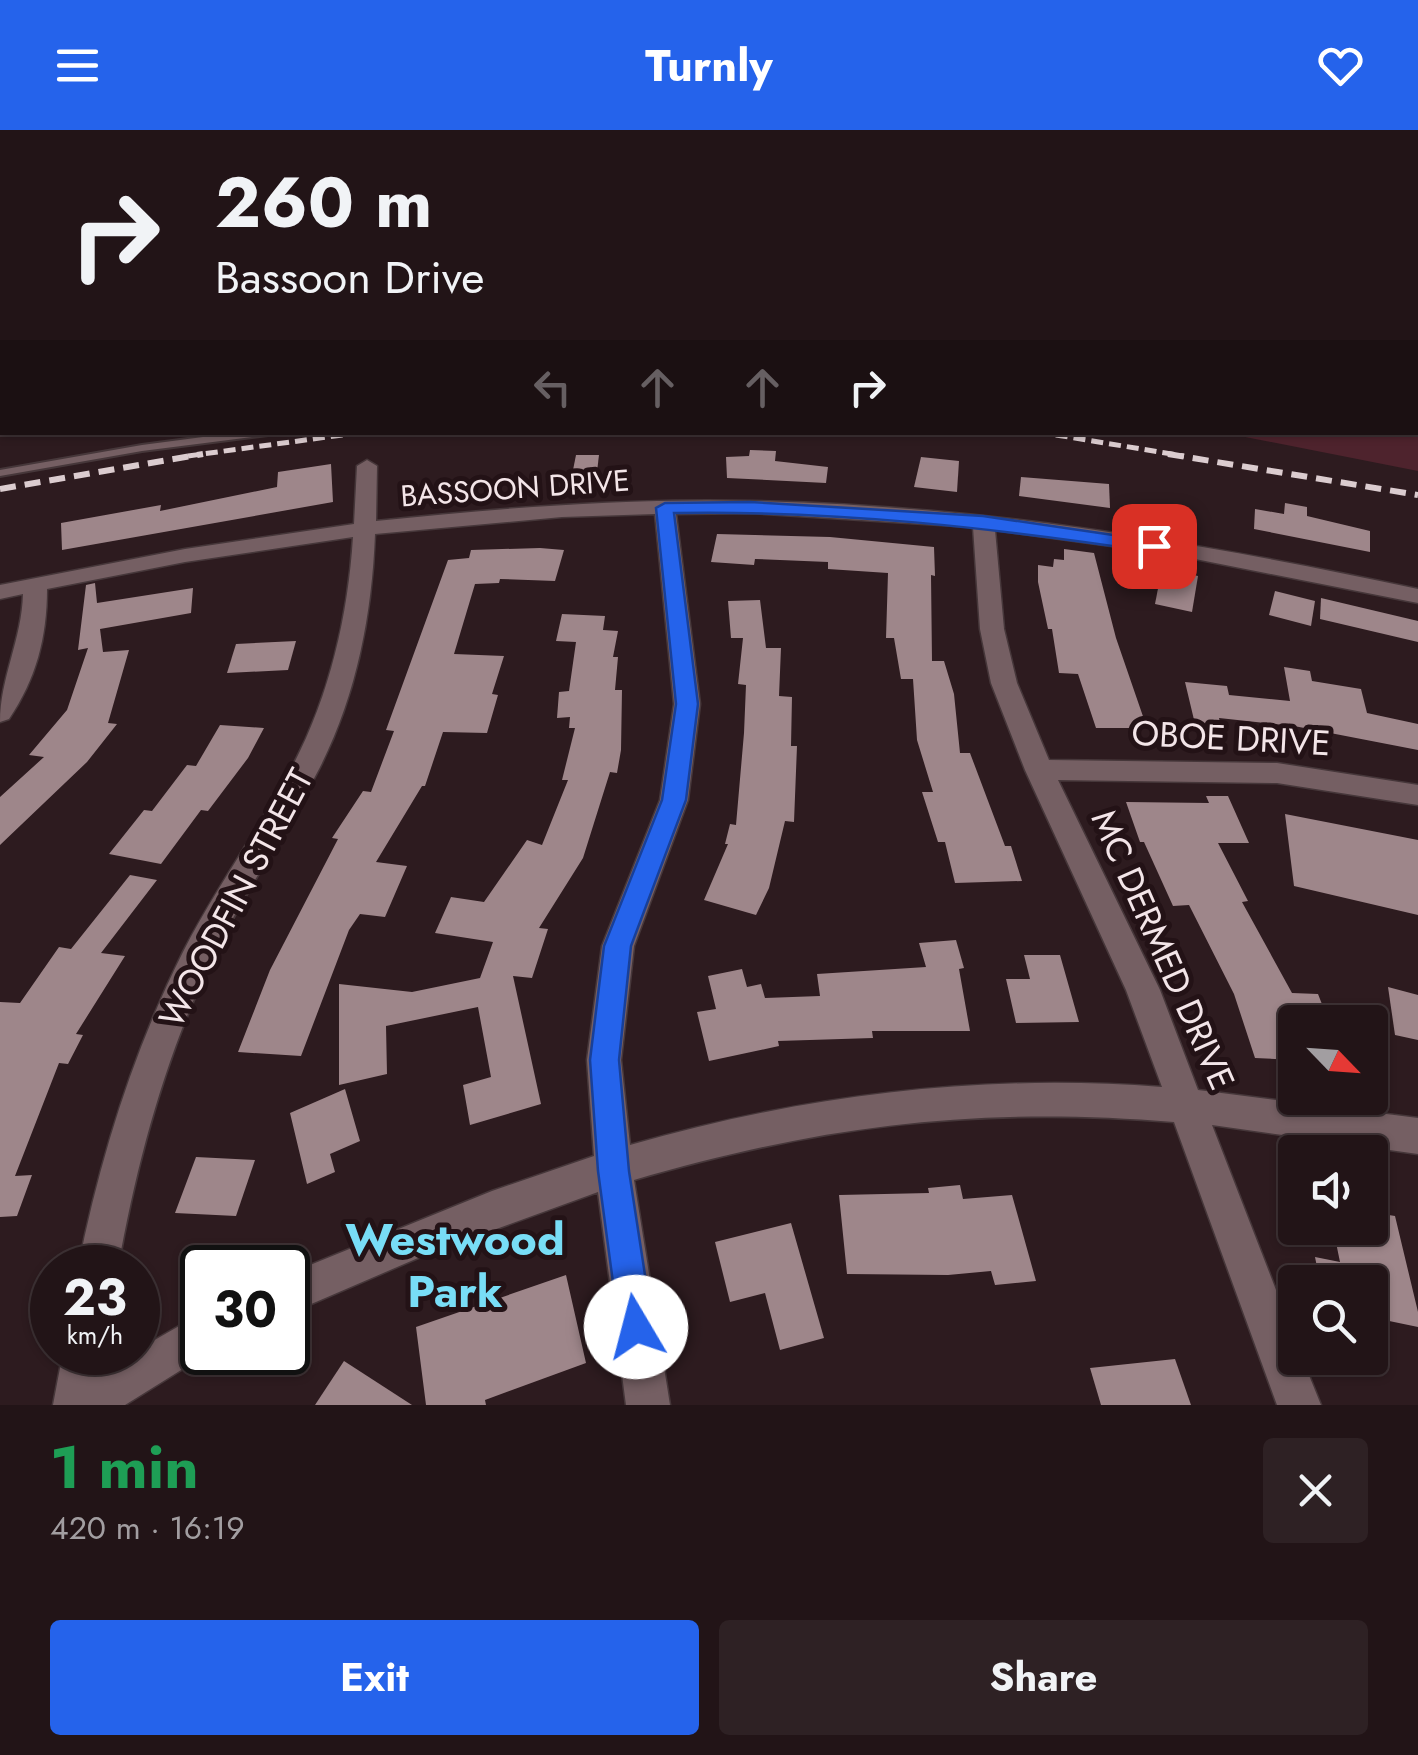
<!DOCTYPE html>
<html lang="en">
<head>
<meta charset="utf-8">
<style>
  :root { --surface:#221417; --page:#2e2124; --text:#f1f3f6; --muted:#a29ea1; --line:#3f3336; --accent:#2563eb }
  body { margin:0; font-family:Jost,sans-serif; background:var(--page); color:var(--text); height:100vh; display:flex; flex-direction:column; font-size:38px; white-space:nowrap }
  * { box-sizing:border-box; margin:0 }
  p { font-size:32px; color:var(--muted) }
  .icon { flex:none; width:55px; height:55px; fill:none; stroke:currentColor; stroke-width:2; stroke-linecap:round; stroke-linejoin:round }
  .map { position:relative; height:1275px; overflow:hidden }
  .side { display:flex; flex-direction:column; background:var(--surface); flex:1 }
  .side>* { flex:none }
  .banner { position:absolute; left:0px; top:0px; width:1420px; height:305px; box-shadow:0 2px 8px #0004,0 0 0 2px var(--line); background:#221417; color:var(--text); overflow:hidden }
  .needle { width:65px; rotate:115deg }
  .controls { position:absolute; left:1278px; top:875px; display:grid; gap:20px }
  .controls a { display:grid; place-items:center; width:110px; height:110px; border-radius:10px; background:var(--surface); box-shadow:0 2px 8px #0004,0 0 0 2px var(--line); font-size:50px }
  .speed { position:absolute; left:30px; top:1115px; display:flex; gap:20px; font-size:50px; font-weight:700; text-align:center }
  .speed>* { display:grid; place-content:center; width:130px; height:130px; border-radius:50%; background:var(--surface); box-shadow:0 2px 8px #0004,0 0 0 2px var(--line); line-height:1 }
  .speed small { font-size:25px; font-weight:400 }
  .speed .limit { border:5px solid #111; border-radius:15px; background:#fff; color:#111 }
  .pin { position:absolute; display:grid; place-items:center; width:85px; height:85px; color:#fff; margin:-42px; border-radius:20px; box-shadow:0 5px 15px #0006 }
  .me { position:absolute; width:110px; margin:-55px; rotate:352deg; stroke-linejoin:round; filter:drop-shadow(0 0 8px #0008) }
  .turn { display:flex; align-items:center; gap:35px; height:210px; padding:0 50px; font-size:45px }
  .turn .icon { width:130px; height:130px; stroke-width:2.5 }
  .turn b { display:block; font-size:70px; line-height:85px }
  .lanes { display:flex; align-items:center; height:95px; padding:0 50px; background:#0003; justify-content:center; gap:50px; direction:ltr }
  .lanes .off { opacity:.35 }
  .round { display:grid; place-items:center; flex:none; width:105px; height:105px; border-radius:10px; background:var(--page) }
  .head { display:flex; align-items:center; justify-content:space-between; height:170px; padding:0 50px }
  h1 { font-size:60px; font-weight:700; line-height:75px; color:#1e9e55 }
  .action { display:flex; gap:20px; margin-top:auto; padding:20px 50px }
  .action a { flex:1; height:115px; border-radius:10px; background:var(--accent); color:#fff; font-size:40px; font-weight:700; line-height:115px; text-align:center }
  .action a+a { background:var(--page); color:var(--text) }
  header { display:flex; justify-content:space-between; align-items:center; height:130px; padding:0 50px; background:var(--accent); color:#fff; font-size:45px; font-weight:700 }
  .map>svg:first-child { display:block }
  .green { fill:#4e232d }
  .building { fill:#9e868a }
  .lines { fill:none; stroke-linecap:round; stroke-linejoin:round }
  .service-casing { stroke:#46373a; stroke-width:4 }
  .minor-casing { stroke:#46373a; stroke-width:3 }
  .secondary-casing { stroke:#46373a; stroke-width:31 }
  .service { fill:#755f63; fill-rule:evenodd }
  .minor { fill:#755f63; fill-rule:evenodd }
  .secondary { stroke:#755f63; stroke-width:28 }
  .rail-far1 { stroke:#dbcccf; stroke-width:5; stroke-dasharray:12 6; stroke-linecap:butt }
  .rail { stroke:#dbcccf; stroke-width:6; stroke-dasharray:16 9; stroke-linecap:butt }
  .route { fill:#2563eb; stroke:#184099; stroke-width:2.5 }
  .labels { text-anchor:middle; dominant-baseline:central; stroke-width:10; stroke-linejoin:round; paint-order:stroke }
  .far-street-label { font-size:30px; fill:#f3e5e8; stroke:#231216 }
  .street-label { font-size:35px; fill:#f3e5e8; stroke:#231216 }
  .near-neighbourhood-label { font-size:45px; font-weight:bold; fill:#78ddf6; stroke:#231216 }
</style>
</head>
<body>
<header><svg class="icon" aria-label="menu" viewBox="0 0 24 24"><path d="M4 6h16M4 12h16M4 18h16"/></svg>Turnly<svg class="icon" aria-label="heart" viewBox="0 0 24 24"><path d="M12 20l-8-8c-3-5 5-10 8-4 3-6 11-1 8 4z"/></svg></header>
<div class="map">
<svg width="1418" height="1275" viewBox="0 0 1418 1275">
  <rect width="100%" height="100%" fill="#2d1b1f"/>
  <polygon class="green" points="1418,168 1418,341 1225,303 1418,302"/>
  <g class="building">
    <polygon points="750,320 776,321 775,331 828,337 826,353 727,348 726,327 749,326"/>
    <polygon points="576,325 599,325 596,350 571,350"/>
    <polygon points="921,327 959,331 957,362 914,357"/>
    <polygon points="331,334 333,372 62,420 61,393 161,375 160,381 277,357 278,342"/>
    <polygon points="1021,347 1109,354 1110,378 1019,366"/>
    <polygon points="1285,373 1307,377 1307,386 1370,401 1370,422 1254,399 1255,379 1284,384"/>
    <polygon points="717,404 830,407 934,417 935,446 931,445 932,531 944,531 954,564 960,623 970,623 1005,716 1011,716 1022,751 955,753 945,712 938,712 922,662 933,662 917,610 913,549 901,549 894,508 886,508 888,443 828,439 828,432 755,429 754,435 711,432"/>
    <polygon points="540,418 564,420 555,451 500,449 499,453 475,454 454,524 504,526 492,564 498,565 487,603 443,602 425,656 422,656 376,732 407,736 385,787 360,784 349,800 301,926 238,922 270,840 338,709 332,708 363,661 371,662 394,601 386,600 448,430 469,428 471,420"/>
    <polygon points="1064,419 1094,423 1116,508 1147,598 1096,598 1078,544 1059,543 1052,499 1048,499 1038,452 1038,435 1053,437 1054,429 1064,430"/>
    <polygon points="1162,438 1198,446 1192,482 1155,474"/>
    <polygon points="95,453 97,473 193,458 191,483 100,499 103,522 129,520 108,593 117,594 87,632 0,715 0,667 44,627 29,625 67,580 88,518 78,520 86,455"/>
    <polygon points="1275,461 1315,471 1311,496 1269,485"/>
    <polygon points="1321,468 1418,491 1418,512 1320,489"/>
    <polygon points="760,470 766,518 781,518 779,566 792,567 791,616 797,616 794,692 785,691 769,758 756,785 704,770 728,714 725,714 730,694 736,695 744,603 746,555 738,554 743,508 731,508 728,471"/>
    <polygon points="562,484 605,486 603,500 618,501 613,527 618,527 615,560 622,560 621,620 617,643 610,642 583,728 539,798 548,799 532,848 513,846 541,974 470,995 463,955 491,947 478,877 386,896 387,944 339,955 339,854 412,862 480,848 493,812 435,803 451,767 484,772 527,710 542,715 568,650 562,650 575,598 569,598 570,587 557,588 559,562 569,561 576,512 556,511"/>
    <polygon points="296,511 288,540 227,543 236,514"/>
    <polygon points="1284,537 1310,541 1312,551 1361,559 1367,583 1418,594 1418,620 1294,596 1219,588 1221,597 1195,594 1185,552 1227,556 1229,565 1290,571"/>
    <polygon points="220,595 264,598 248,628 208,681 201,680 161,734 109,724 144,680 152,681 187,635 196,636"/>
    <polygon points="1206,666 1228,666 1249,713 1218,713 1248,771 1242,772 1292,863 1318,864 1329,892 1295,892 1295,930 1255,928 1234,864 1189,775 1173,776 1144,712 1140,712 1126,672 1209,673"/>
    <polygon points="1285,684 1418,710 1418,785 1294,756"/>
    <polygon points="130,745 157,750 101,823 125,826 76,904 83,905 68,934 59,933 15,1046 32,1045 17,1086 0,1087 0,872 20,873 59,817 71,819"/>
    <polygon points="956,810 964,838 959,839 970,901 872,901 873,908 778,911 779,916 709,931 697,882 716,879 708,846 742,839 747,857 761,854 765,868 820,866 817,844 926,837 919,813"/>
    <polygon points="1024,825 1060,825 1079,892 1016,893 1006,849 1030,849"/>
    <polygon points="1388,857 1418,865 1418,910 1395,905"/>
    <polygon points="345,959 360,1011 330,1024 335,1042 307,1054 290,983"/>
    <polygon points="196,1027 255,1030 236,1086 175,1083"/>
    <polygon points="960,1055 963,1069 1012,1065 1036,1151 995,1155 991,1141 948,1145 847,1144 839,1065 929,1063 928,1058"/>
    <polygon points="1370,1082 1395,1086 1418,1182 1418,1197 1370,1187 1370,1152 1320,1152 1315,1127 1340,1132 1333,1098 1370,1098"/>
    <polygon points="791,1093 824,1208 780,1220 765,1163 730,1172 715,1112"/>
    <polygon points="566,1145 586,1233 485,1270 486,1275 426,1275 416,1197"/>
    <polygon points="1175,1229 1191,1275 1101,1275 1090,1238"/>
    <polygon points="344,1231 412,1275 315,1275"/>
  </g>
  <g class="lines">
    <defs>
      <polygon id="service" points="241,302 272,302 268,305 142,321 0,346 0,340 142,315"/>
      <g id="minor">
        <polygon points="552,0 580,0 581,2 554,2"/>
        <rect x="1357" y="0" width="12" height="2"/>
        <rect x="0" y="165" width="2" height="10"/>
        <path d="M367 330 377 336 376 391C501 378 627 368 753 371 978 375 1198 412 1418 459V473L1170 424 995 400 1004 499 1017 553 1049 630 1277 633 1418 655V675L1277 653 1058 650 1160 860 1198 960 1418 988V1024L1212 995 1295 1209V1228H1302L1321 1275H1277L1174 992C978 976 823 995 634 1050L670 1275H626L598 1062 425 1125 288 1184V1144L492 1061 594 1026 587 930 602 816 660 670 674 574 655 384 562 387 375 404C372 485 356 567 319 639 286 703 245 761 214 825 166 924 137 1030 118 1138H78C100 1028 133 922 183 822 215 759 257 702 291 639 329 568 348 487 353 407L185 432 47 459C47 508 36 549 9 589L0 592C0 548 22 509 23 464L0 469V455L185 419 354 394 357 336ZM751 383 973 397 980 499 991 553 1025 640 1126 860 1162 957C980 943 805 965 630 1015L621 930 634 816 688 670 700 574 676 384Z"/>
        <polygon points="202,1183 202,1222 210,1222 125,1275 53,1275 63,1222 105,1222 102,1240"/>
      </g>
      <g id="secondary">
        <polyline points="403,2 407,0"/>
        <polyline points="431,2 436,0"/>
        <polyline points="0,218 2,217"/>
      </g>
    </defs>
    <use href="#service" class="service-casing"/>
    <use href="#minor" class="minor-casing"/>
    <use href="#secondary" class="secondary-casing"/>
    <use href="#service" class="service"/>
    <use href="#minor" class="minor"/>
    <use href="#secondary" class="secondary"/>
    <g class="rail-far1">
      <polyline points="1038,302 1184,326"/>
      <polyline points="188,326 364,302"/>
    </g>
    <g class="rail">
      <polyline points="1168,324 1418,365"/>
      <polyline points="0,359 203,324"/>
    </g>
  </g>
  <path class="route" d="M750 372 983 386 1154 411 1163 416 1154 422C994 398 836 380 674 383L698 574 686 670 631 816 619 930 629 1041 653 1197 648 1209 636 1214 624 1209 619 1197 598 1041 590 930 604 816 662 670 676 574 656 378 665 373Z"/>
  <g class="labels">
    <g class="far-street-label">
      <text transform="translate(515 358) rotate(-4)">BASSOON DRIVE</text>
    </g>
    <g class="street-label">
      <text transform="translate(1231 608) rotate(3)">OBOE DRIVE</text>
      <text transform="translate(236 768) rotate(-62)">WOODFIN STREET</text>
      <text transform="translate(1163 820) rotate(66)">MC DERMED DRIVE</text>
    </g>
    <g class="near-neighbourhood-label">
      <text x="455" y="1109">Westwood<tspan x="455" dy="52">Park</tspan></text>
    </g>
  </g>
</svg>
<div class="controls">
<a><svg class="needle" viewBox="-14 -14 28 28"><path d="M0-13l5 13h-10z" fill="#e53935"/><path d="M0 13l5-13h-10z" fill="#a29ea1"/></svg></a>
<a><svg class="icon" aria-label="sound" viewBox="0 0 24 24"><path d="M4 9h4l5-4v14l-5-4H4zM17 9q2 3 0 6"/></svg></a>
<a><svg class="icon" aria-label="search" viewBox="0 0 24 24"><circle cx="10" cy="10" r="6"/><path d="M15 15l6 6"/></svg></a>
</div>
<div class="speed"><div>23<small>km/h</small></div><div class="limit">30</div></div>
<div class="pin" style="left:1154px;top:416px;background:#d93025"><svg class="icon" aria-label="arrive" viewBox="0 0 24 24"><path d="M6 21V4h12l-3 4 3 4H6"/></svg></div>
<svg class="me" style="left:636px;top:1197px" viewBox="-20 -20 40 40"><circle r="19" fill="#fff"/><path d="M0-13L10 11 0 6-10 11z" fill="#2563eb"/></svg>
<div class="banner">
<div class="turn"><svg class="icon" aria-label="right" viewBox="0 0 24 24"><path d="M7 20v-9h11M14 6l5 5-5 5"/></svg><div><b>260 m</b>Bassoon Drive</div></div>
<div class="lanes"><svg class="icon off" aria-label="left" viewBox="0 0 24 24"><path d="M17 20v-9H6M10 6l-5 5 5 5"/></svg><svg class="icon off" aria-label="ahead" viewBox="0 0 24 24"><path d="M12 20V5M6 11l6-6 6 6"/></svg><svg class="icon off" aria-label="ahead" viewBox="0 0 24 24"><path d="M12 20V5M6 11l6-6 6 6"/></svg><svg class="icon" aria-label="right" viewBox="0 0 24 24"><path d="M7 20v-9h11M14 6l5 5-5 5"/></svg></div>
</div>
</div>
<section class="side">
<div class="head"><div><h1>1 min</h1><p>420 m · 16:19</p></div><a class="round"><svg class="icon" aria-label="close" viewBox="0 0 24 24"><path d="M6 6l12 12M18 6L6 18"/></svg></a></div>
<div class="action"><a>Exit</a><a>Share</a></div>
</section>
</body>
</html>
